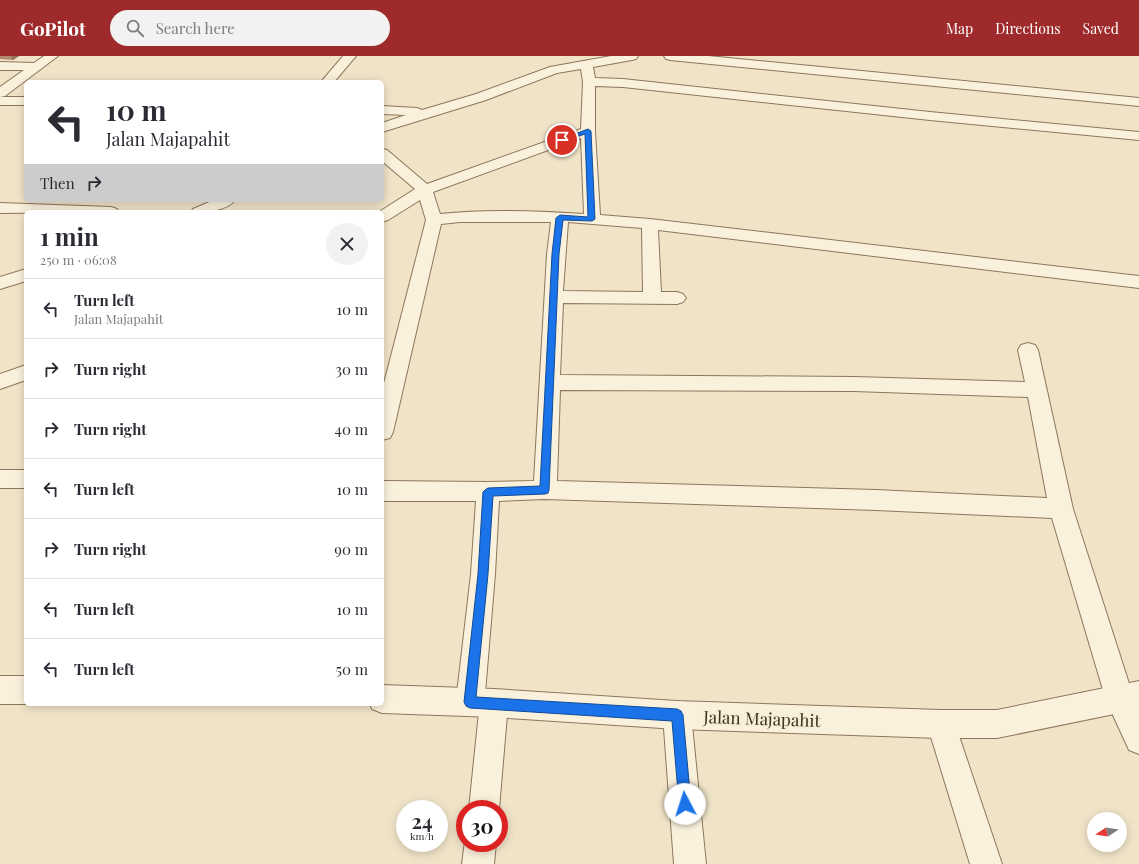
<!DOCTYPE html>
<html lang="en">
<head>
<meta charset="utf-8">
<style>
  :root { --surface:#fff; --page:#f2f2f3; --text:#2b2b33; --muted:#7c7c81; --line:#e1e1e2; --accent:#9e2a2b }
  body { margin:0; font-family:"Playfair Display",serif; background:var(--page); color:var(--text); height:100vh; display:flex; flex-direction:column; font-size:15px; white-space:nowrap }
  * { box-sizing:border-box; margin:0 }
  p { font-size:13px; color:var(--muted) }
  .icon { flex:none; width:22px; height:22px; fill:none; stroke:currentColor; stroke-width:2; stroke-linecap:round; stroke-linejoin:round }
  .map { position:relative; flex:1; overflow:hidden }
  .panel { position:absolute; left:24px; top:154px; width:360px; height:496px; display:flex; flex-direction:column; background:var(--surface); border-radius:6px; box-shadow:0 2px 10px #0003 }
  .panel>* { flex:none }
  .top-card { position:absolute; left:24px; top:24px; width:360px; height:122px; border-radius:6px; box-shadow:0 2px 10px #0003; background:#fff; color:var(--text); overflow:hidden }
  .needle { width:26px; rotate:258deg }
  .controls { position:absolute; left:1087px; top:756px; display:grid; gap:8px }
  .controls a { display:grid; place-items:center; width:40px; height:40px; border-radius:50%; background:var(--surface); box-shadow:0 2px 10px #0003; font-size:20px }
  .speed { position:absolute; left:396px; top:744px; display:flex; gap:8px; font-size:20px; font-weight:700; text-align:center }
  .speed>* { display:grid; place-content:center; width:52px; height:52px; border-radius:50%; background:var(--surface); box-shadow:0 2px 10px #0003; line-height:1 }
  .speed small { font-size:10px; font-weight:400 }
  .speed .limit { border:6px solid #d22; background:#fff; color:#111 }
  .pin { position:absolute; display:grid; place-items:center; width:34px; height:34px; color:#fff; margin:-17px; border:2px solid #fff; border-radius:50%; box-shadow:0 1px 4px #0007 }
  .me { position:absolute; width:44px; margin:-22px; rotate:355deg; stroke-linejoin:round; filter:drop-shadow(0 0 3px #0008) }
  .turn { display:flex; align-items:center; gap:14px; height:84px; padding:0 16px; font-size:18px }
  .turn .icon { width:52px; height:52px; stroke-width:2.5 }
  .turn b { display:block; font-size:28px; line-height:34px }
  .then { display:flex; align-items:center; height:38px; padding:0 16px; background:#0003; gap:8px; font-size:15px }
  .round { display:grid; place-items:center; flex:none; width:42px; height:42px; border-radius:21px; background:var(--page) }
  .summary { display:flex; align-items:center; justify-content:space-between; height:68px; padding:0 16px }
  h1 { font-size:24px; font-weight:700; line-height:30px }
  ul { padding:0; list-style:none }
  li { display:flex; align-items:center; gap:12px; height:60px; padding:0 16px; border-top:1px solid var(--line) }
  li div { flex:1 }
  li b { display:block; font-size:15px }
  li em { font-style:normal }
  header { display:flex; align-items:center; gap:24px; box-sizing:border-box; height:56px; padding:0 20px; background:var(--accent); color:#fff }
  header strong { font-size:19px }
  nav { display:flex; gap:22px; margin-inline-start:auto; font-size:14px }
  .search { width:280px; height:36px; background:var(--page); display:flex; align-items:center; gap:10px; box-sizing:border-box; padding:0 14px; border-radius:22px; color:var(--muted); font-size:15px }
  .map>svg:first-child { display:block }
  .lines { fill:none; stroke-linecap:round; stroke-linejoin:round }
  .minor-casing { stroke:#8d765c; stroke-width:2 }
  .tertiary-casing { stroke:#8d765c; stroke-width:2 }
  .minor { fill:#faf1dc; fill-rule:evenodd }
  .tertiary { fill:#faf1dc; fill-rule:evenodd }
  .wall { fill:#b2896c }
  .shaded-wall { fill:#916f58 }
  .route { fill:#1a73e8; stroke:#114b97 }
  .labels { text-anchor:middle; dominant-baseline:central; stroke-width:4; stroke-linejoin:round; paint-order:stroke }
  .near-street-label { font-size:17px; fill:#3d2e20; stroke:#f7eed8 }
</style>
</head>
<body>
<header>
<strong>GoPilot</strong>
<div class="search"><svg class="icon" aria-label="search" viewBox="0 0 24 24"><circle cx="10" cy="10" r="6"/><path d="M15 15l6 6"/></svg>Search here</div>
<nav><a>Map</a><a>Directions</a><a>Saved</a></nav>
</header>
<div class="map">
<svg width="1139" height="808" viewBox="0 0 1139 808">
  <rect width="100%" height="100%" fill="#f0e4c8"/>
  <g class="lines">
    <defs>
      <g id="minor">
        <polygon points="44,0 58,0 5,40 0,41 0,31 24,14 0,14 0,6 34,7"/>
        <polygon points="343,0 356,0 334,26 321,26"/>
        <path d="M611 0H638L636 3 632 4 593 11 595 22 623 23 930 56 1139 76V84L930 64 623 31 595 30V75L600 159 650 163 1139 220V232L658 174 661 236H677L683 238 686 242 683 246 677 248 563 247 560 319 854 321 1025 326 1018 294 1021 289 1028 287 1035 289 1038 294 1073 453 1133 640 1139 653V698L1129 694 1106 644 1052 462 876 454 545 443 499 445 495 518 485 637 494 633 504 637 508 647 499 753H469L479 656 470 660 460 656 456 646 471 518 476 445H382V425L488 426 534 425 547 198 551 166H460L441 168 393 376 390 382 382 384V335L426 164 420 144 388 164 382 166V156H379L415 133 382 105V93L387 94 427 128 581 73 583 26 581 13 557 17 486 44 382 76V67L406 59 382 58V50L417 52 422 54 476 38 550 11ZM581 82 584 158C539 155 485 153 440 158L433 136ZM568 166 642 172 643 236 563 235ZM560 334 854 335 1028 341 1047 442 876 434 557 425Z"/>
        <polygon points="664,0 708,0 1139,42 1139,50 670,4 666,3"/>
        <rect x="0" y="41" width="26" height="8"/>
        <path d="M214 144H235C226 156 204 156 191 156L193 153Z"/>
        <polygon points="0,147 111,151 117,153 119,156 0,157"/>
        <polygon points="26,213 26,225 0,233 0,221"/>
        <polygon points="26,309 26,324 0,333 0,318"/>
        <rect x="0" y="414" width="26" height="18"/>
        <polygon points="677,645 687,649 691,659 706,808 674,808 663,659 667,649"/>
        <polygon points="941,654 951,658 955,668 1002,808 970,808 927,668 931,658"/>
        <polygon points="465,785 465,787 496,787 494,808 462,808"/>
      </g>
      <g id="tertiary">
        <rect x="0" y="620" width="26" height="28"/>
        <polygon points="1139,625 1139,653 997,682 941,682 677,673 494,661 382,657 372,653 370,648 382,648 382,629 494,633 677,645 941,654 997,654"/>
      </g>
    </defs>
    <use href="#minor" class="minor-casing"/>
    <use href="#tertiary" class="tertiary-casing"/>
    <use href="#minor" class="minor"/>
    <use href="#tertiary" class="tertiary"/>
  </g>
  <polygon class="wall" points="0,0 19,0 13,4 0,3"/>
  <polygon class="shaded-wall" points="11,0 19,0 13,4"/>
  <polygon class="route" points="588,73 591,75 595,163 592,165 563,164 559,198 549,434 548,437 545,438 493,440 488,518 476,641 677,653 681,655 683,659 691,748 689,753 685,755 680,753 679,748 672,665 470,652 466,650 464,646 478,518 483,436 485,434 488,432 540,430 552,198 556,162 560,159 588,161 585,78 562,86 559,84"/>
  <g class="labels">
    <g class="near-street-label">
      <text transform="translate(762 662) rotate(2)">Jalan Majapahit</text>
    </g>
  </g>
</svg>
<div class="controls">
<a><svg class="needle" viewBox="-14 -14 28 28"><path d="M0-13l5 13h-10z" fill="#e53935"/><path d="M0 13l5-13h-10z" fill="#7c7c81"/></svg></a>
</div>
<div class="speed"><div>24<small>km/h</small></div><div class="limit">30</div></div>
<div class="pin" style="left:562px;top:84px;background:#d93025"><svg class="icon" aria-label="arrive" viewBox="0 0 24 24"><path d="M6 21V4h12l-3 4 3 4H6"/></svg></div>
<svg class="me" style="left:685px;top:748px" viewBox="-20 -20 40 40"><circle r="19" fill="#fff"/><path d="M0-13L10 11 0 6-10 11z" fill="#1a73e8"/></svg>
<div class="top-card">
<div class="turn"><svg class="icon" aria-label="left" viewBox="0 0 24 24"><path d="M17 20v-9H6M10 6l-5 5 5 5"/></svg><div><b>10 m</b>Jalan Majapahit</div></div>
<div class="then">Then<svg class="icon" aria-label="right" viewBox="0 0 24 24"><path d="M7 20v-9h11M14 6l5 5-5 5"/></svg></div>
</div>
<section class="panel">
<div class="summary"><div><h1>1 min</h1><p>250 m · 06:08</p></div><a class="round"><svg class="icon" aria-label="close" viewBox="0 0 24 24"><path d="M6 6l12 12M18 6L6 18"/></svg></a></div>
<ul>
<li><svg class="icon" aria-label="left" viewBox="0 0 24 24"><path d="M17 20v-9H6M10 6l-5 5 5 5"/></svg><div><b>Turn left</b><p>Jalan Majapahit</p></div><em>10 m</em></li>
<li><svg class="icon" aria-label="right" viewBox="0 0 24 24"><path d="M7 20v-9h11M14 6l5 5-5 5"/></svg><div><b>Turn right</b></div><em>30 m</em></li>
<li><svg class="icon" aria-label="right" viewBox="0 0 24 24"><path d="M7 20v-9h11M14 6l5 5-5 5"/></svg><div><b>Turn right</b></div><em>40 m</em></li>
<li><svg class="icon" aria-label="left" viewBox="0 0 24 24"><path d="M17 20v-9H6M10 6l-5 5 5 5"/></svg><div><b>Turn left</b></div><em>10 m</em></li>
<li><svg class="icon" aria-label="right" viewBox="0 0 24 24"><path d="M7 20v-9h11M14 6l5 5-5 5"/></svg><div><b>Turn right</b></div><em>90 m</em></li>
<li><svg class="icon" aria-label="left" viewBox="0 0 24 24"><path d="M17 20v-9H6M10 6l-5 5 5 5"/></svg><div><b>Turn left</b></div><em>10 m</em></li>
<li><svg class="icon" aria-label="left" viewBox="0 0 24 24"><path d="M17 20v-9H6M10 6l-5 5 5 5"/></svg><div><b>Turn left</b></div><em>50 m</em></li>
</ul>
</section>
</div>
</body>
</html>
